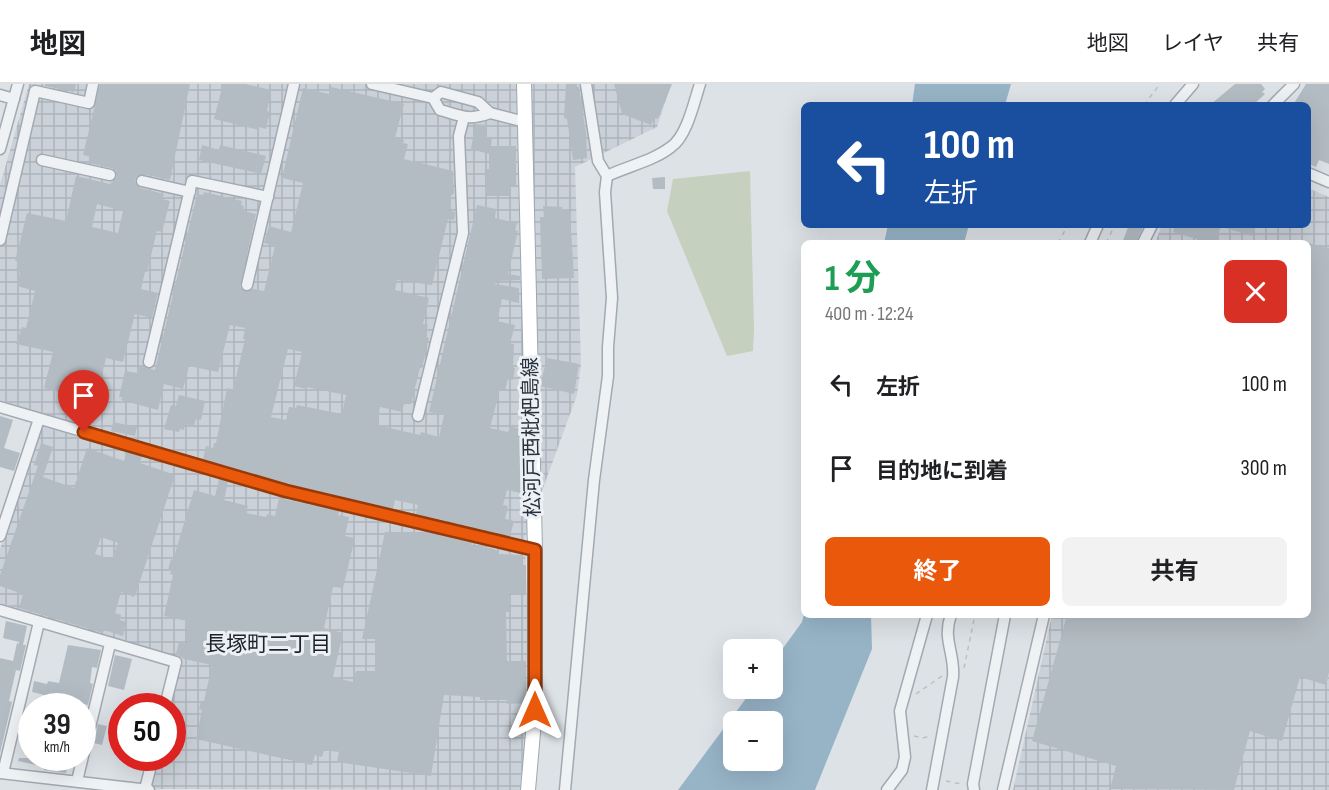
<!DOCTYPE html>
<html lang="ja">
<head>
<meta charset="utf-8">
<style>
  :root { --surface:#fff; --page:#f2f2f2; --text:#202124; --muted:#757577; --line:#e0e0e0; --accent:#ea580c }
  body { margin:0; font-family:"Sofia Sans Condensed","Noto Sans JP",sans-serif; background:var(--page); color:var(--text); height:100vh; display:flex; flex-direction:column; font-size:22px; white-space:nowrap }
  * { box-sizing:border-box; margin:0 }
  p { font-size:20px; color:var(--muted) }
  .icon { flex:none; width:33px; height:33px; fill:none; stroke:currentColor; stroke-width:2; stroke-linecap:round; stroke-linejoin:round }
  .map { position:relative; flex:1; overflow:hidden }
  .panel { position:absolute; left:801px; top:156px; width:510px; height:378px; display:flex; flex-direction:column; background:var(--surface); border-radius:9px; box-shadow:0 6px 24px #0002 }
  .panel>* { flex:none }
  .hud { position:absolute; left:801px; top:18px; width:510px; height:126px; border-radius:9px; box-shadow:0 6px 24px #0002; background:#1a4fa0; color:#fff; overflow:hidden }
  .tools { position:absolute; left:723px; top:555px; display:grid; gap:12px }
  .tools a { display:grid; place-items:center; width:60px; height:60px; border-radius:9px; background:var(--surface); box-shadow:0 6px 24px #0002; font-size:30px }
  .speed { position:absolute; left:18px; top:609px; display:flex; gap:12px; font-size:30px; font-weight:700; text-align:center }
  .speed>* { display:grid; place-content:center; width:78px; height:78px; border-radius:50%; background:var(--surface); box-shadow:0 6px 24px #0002; line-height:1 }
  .speed small { font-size:15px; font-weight:400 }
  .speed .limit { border:9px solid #d22; background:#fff; color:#111 }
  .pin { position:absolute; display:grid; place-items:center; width:51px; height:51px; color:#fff; margin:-62px -26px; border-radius:50% 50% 50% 0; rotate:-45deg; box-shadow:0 0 6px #0007 }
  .pin .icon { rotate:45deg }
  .me { position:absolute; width:66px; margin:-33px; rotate:0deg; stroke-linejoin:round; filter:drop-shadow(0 0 4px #0008) }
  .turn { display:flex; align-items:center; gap:21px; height:126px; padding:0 24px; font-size:27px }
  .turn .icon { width:78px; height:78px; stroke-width:2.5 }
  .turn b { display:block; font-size:42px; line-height:51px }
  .round { display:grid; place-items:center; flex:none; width:63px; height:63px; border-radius:9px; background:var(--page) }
  .overview { display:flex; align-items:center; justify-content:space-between; height:102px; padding:0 24px }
  h1 { font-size:36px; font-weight:700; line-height:45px; color:#1e9e55 }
  .cta { display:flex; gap:12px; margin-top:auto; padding:12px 24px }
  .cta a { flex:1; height:69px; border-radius:9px; background:var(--accent); color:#fff; font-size:24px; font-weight:700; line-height:69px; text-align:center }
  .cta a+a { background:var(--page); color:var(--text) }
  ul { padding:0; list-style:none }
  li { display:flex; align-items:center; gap:18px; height:84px; padding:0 24px }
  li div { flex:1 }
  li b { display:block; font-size:22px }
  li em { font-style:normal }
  header { display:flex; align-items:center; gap:36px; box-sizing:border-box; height:84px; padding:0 30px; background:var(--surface); border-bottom:2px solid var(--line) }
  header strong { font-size:28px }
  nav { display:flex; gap:33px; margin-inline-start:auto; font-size:21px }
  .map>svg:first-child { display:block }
  .industrial { fill:url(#industrial-grid) }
  .pitch { fill:#c5d0be }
  .water { fill:#97b4c7; fill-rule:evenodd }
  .building { fill:#b4bcc3; fill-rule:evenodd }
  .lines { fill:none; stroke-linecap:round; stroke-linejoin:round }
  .minor-casing { stroke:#a2a9b1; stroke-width:13 }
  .major-casing { stroke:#9ca8b2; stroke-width:16 }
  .path { stroke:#bbc0c5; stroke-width:1.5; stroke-dasharray:4.5 4.5; stroke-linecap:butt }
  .minor { stroke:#eff2f5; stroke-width:10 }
  .major { stroke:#fff; stroke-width:14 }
  .route-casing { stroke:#983908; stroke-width:15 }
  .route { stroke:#ea580c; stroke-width:10 }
  .labels { text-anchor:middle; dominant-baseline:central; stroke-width:6; stroke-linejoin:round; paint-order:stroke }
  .street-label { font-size:20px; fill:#26313d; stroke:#ecf0f4 }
  .neighbourhood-label { font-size:21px; fill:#19222d; stroke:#ecf0f4 }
</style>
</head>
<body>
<header>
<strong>地図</strong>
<nav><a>地図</a><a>レイヤ</a><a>共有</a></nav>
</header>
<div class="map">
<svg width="1329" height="706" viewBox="0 0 1329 706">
  <defs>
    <pattern id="industrial-grid" width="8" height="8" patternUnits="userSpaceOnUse" patternTransform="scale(1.5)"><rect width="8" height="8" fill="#cbd1d9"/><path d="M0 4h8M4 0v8" fill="none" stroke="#aeb4bb"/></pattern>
  </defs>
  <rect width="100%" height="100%" fill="#dde2e7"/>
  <g class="industrial">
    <polygon points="29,0 671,0 657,43 575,83 581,281 577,311 525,454 529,583 528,626 520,706 154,705 150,701 156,674 172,674 172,622 168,622 178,574 0,519 0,465 46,330 0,316 0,101"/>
    <polygon points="1308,104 1329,113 1329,706 1013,706 1052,531 1308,531 1308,159 1155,159 1162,141 1308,141"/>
  </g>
  <polygon class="pitch" points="750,87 754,245 753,267 727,272 667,127 673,95"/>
  <g class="water">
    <polygon points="915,0 1011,0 1005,21 912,21"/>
    <polygon points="888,141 969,141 964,159 884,159"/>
    <path d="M804 530 871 531 872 565 815 706H678L753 605 772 604 773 578 802 538ZM734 638H772V676H734Z"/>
  </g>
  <g class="building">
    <polygon points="45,0 76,0 74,8 45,2"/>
    <path d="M100 0H190L170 96 143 90 137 92 135 96 137 103 164 110 162 115 170 117 162 148 157 147 147 188H145L141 205 158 209 152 234 135 230 123 278 106 274 96 317 44 304 53 268 16 260 22 243 26 244 35 207 17 202 20 188 16 187 18 177H15L27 129 66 137 76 92 110 100 117 93 115 85 89 79 91 73 83 71ZM97 120 123 127 118 149 92 143Z"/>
    <polygon points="223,0 245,0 271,6 267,27 270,28 266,45 259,43 259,46 214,35"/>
    <polygon points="566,0 577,0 577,3 579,3 586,49 587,74 573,76 567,35 564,34"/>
    <polygon points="614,0 672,0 658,35 654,34 651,41 622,30"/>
    <polygon points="1235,0 1261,0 1265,5 1262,8 1265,10 1253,21 1210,21"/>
    <polygon points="1306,0 1329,0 1329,80 1319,76 1316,83 1308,80 1308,21 1293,21"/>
    <path d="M331 3 404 20 395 54 404 56 403 59 408 60 404 75 453 87 454 109 451 112 449 127 455 128V131L454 136 448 135 432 201 397 196 395 206 429 214 423 240 428 241 425 253 429 254 422 284H420L411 320H404L402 328 380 323 377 341 420 351 421 348 439 353 444 331 429 328 477 121 496 125 495 134 517 139 515 146 518 147 508 190 520 192V196L496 197 495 200 519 204V219L502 215 497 237 515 241 510 260H514L513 283 515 284 513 296 508 295 505 306 500 305 490 344 508 348 510 342 521 345V352L523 353 525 410 507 406 503 421 508 422 505 435 514 437 510 452 416 430 418 421 395 416 393 425 288 400 203 375 206 362 213 364 214 359H216L227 304 233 306 245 255H243L245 244 230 241 218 288 189 282 183 305 164 300 158 326 121 316 122 313H119L125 287 137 289 139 282 155 286 197 110 203 111 204 108 242 117 241 121 244 122 243 127 256 130 240 203 246 208 253 205 264 207 275 162 264 159 269 142 291 148 303 99 282 94 303 4 329 10ZM288 265 302 268 294 302 306 305V303L346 311 342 330 297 321 296 324 289 323 286 336 271 333Z"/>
    <polygon points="475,40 487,41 485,53 492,53 491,62 516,62 516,101 510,101 510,112 486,112 486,85 489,85 489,70 471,65"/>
    <polygon points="202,61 219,66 220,61 266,72 261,90 199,76"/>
    <polygon points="665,93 665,105 653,105 652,94"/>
    <polygon points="543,122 562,123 562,126 567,126 570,128 574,194 542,195 540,136 540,133 544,133"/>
    <polygon points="1129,141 1144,141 1136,159 1122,159"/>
    <polygon points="1175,141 1221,141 1216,159 1196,159 1197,155 1173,148"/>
    <polygon points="1222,141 1255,141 1252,152 1222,143"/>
    <polygon points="1308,159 1329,164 1329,588 1326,601 1300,593 1282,657 1250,647 1234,706 1110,705 1116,682 1032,657 1067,531 1308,531"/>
    <polygon points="547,274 579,280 574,310 540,302"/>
    <polygon points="179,311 205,317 201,336 196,335 194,342 185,340 184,346 180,345 179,348 164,345 171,321 176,322"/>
    <polygon points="0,332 13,336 4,364 20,369 14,387 0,383"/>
    <polygon points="113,338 137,343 135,352 111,347"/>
    <path d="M41 359 53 363 43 393 74 404 87 364 124 377 127 368 142 372 140 379 175 391 136 509 134 513 121 508 115 529 121 531 120 536 126 538 123 552 104 546 103 549 19 524 23 510 0 502V491L38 382 34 381ZM101 453 118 459 112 475 95 470Z"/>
    <polygon points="219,395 228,398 224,416 248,422 246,429 266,433 267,430 275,432 279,414 339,427 338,431 349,433 345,452 355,454 343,504 333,503 324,544 343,549 333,593 353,598 356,587 375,587 375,555 362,555 385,448 427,448 472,459 471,462 491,464 498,467 497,470 522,471 522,481 526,481 526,509 509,510 509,528 506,528 507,577 526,577 526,619 507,620 507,616 480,616 480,613 444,611 431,692 337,678 339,668 324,666 322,673 315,671 312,681 196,655 202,626 199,625 201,617 204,617 212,581 184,575 176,570 179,558 187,560 187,544 185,543 187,537 164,532 173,491 170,490 171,487 168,486 171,475 173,476 194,406 215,412"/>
    <polygon points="6,537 27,542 23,561 26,561 20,587 16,586 9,617 12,618 0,669 0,574 13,577 17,559 19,560 19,558 3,554"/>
    <polygon points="68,561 101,566 97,584 92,583 90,599 93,600 88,621 84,620 83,624 59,622 61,615 32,608 34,597 47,600 48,597 59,599"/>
    <polygon points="115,571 132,575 124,606 108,602"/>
    <polygon points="98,640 107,642 102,661 94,659"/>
    <polygon points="19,674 69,674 66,689 44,686 45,683 18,677"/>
  </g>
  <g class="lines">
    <defs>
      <g id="minor">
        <polyline points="372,0 433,14 441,8 478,18 490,29 525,38"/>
        <polyline points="586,0 598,77 607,92"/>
        <polyline points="0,11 14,15"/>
        <path d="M433 14 440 26C461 32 469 37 490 29"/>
        <polyline points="1175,21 1193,0"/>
        <polyline points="1273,21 1294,0"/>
        <polyline points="0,65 18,0"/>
        <polyline points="42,76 110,91"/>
        <polyline points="1308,89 1329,98"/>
        <polyline points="142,97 190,108"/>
        <polyline points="0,156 35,7 89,19 93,0"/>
        <polyline points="1090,159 1098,141"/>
        <polyline points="1143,159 1152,141"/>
        <polyline points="247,201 294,0"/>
        <polyline points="149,278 192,97 268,113"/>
        <polyline points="0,323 286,407 535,466"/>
        <polyline points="418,332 463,149 459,52 464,33"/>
        <polyline points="0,452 39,335"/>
        <polyline points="0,526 176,578 165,622"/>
        <polyline points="0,689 149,706"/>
        <polyline points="3,689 39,538"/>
        <polyline points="77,697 110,560"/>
        <polyline points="145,705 153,674"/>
        <path d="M565 706 594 396 608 292V263L612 214 605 108 607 92C628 82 653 77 671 63 687 52 694 18 700 0"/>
        <polyline points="887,706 902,686 905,673 900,627 927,531"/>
        <path d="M932 706 953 593C955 569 942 555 951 531"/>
        <polyline points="974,706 973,700 1005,531"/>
        <polyline points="1003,706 1044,531"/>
      </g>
      <polyline id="major" points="524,0 535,466 535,626 528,706"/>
    </defs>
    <use href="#minor" class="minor-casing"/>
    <use href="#major" class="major-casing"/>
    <g class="path">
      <polyline points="1144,21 1160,0"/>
      <polyline points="1058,159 1068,141"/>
      <polyline points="1106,159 1115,141"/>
      <polyline points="964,584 975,531"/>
      <polyline points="916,610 942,592"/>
      <polyline points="914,652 923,654 930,652"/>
      <polyline points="946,697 962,700"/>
    </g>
    <use href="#minor" class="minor"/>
    <use href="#major" class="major"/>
  </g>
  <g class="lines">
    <defs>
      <polyline id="route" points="84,348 286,407 535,466 535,626"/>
    </defs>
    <use href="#route" class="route-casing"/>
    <use href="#route" class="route"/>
  </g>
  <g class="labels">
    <g class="street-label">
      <text transform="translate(532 353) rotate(-91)">松河戸西枇杷島線</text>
    </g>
    <g class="neighbourhood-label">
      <text x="268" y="560">長塚町二丁目</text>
    </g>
  </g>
</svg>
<div class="tools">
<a>+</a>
<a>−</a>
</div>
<div class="speed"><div>39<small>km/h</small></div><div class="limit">50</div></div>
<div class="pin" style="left:84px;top:348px;background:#d93025"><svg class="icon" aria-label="arrive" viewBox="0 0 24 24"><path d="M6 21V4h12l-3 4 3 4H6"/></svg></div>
<svg class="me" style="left:535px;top:626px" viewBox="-20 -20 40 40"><path d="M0-17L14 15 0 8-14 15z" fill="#ea580c" stroke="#fff" stroke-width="4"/></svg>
<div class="hud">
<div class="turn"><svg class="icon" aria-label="left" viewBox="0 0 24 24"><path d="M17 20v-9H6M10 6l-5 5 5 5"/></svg><div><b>100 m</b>左折</div></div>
</div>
<section class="panel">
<div class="overview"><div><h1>1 分</h1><p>400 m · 12:24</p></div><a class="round" style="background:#d93025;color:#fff"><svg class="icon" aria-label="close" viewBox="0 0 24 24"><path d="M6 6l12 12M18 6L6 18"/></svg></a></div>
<ul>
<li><svg class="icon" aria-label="left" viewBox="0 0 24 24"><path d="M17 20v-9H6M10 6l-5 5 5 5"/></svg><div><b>左折</b></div><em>100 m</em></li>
<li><svg class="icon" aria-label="arrive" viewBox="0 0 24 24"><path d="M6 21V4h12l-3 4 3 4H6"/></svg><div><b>目的地に到着</b></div><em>300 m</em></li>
</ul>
<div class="cta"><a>終了</a><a>共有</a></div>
</section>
</div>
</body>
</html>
